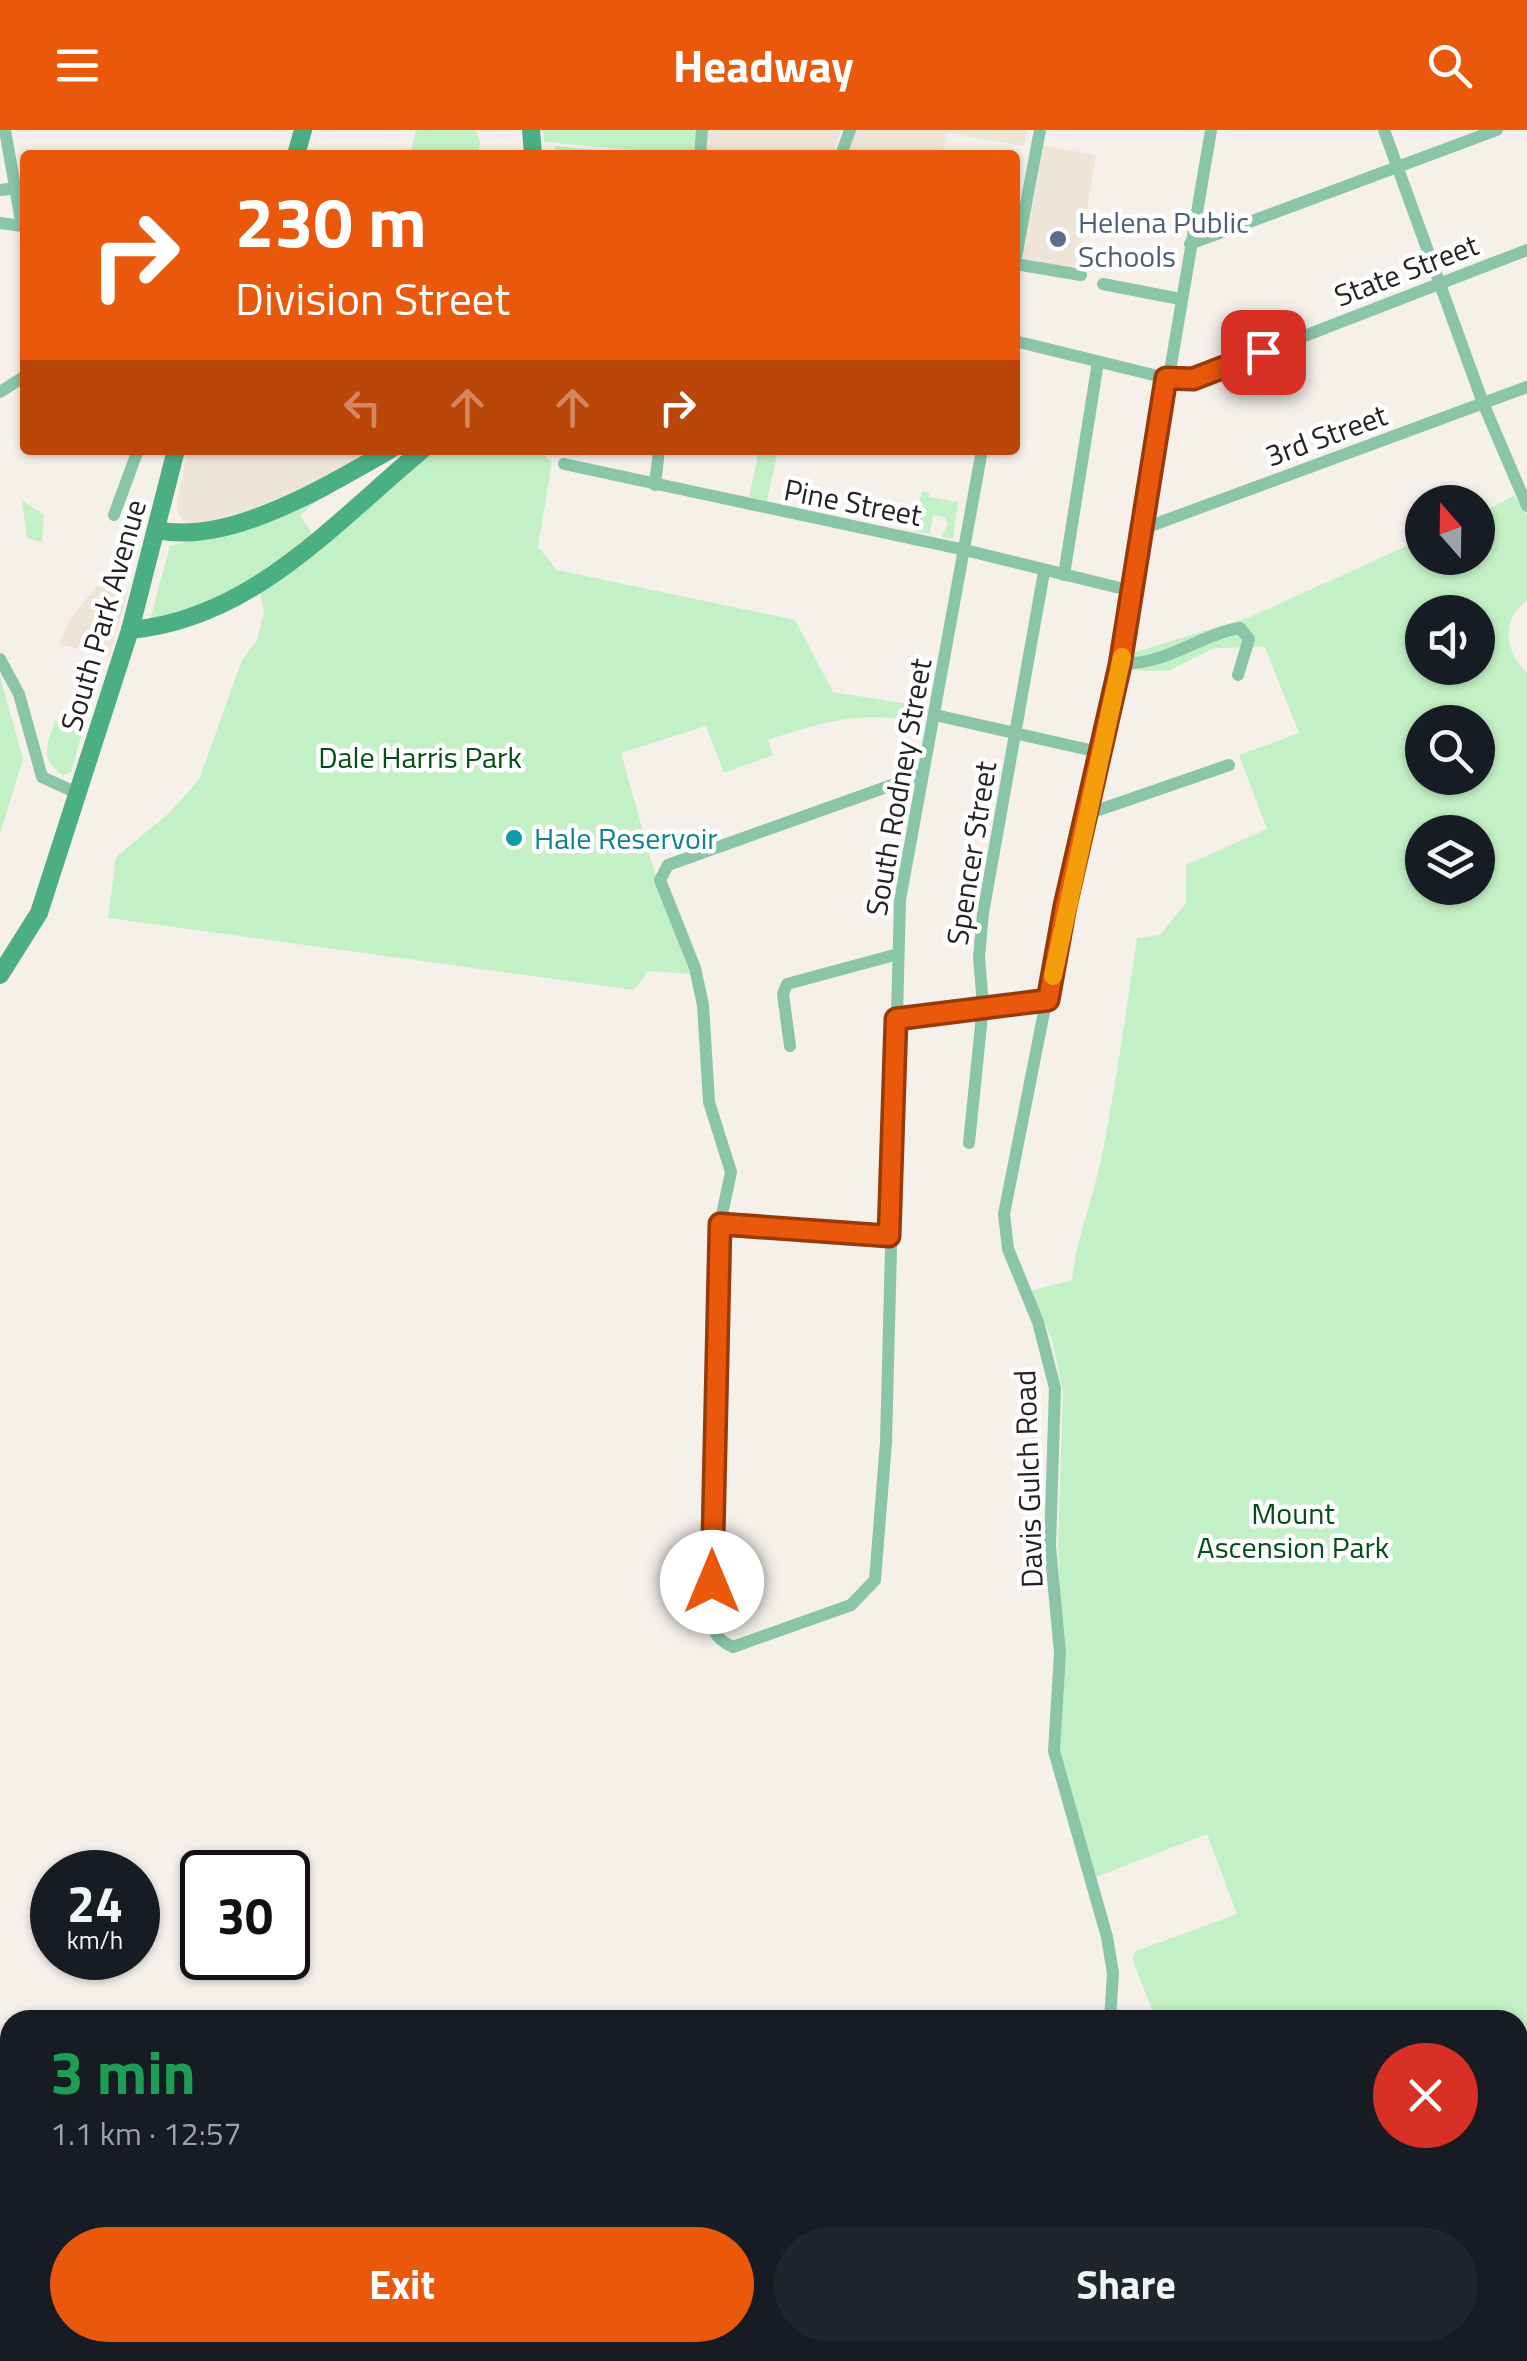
<!DOCTYPE html>
<html lang="en">
<head>
<meta charset="utf-8">
<style>
  :root { --surface:#171b24; --page:#20242c; --text:#f1f3f6; --muted:#9ea1a6; --accent:#ea580c }
  body { margin:0; font-family:"Titillium Web",sans-serif; background:var(--page); color:var(--text); height:100vh; display:flex; flex-direction:column; font-size:38px; white-space:nowrap }
  * { box-sizing:border-box; margin:0 }
  p { font-size:32px; color:var(--muted) }
  .icon { flex:none; width:55px; height:55px; fill:none; stroke:currentColor; stroke-width:2; stroke-linecap:round; stroke-linejoin:round }
  .map { position:relative; flex:1; overflow:hidden }
  .side { position:absolute; left:0px; top:1880px; width:1528px; height:352px; display:flex; flex-direction:column; background:var(--surface); border-radius:30px 30px 0 0; box-shadow:0 2px 8px #0004 }
  .side>* { flex:none }
  .guide { position:absolute; left:20px; top:20px; width:1000px; height:305px; border-radius:10px; box-shadow:0 2px 8px #0004; background:#ea580c; color:#fff; overflow:hidden }
  .needle { width:65px; rotate:340deg }
  .buttons { position:absolute; left:1405px; top:355px; display:grid; gap:20px }
  .buttons a { display:grid; place-items:center; width:90px; height:90px; border-radius:50%; background:var(--surface); box-shadow:0 2px 8px #0004; font-size:50px }
  .speed { position:absolute; left:30px; top:1720px; display:flex; gap:20px; font-size:50px; font-weight:700; text-align:center }
  .speed>* { display:grid; place-content:center; width:130px; height:130px; border-radius:50%; background:var(--surface); box-shadow:0 2px 8px #0004; line-height:1 }
  .speed small { font-size:25px; font-weight:400 }
  .speed .limit { border:5px solid #111; border-radius:15px; background:#fff; color:#111 }
  .pin { position:absolute; display:grid; place-items:center; width:85px; height:85px; color:#fff; margin:-42px; border-radius:20px; box-shadow:0 5px 15px #0006 }
  .me { position:absolute; width:110px; margin:-55px; rotate:0deg; stroke-linejoin:round; filter:drop-shadow(0 0 8px #0008) }
  .turn { display:flex; align-items:center; gap:35px; height:210px; padding:0 50px; font-size:45px }
  .turn .icon { width:130px; height:130px; stroke-width:2.5 }
  .turn b { display:block; font-size:70px; line-height:85px }
  .lanes { display:flex; align-items:center; height:95px; padding:0 50px; background:#0003; justify-content:center; gap:50px; direction:ltr }
  .lanes .off { opacity:.35 }
  .round { display:grid; place-items:center; flex:none; width:105px; height:105px; border-radius:52px; background:var(--page) }
  .head { display:flex; align-items:center; justify-content:space-between; height:170px; padding:0 50px }
  h1 { font-size:60px; font-weight:700; line-height:75px; color:#1e9e55 }
  .cta { display:flex; gap:20px; margin-top:auto; padding:20px 50px }
  .cta a { flex:1; height:115px; border-radius:60px; background:var(--accent); color:#fff; font-size:40px; font-weight:700; line-height:115px; text-align:center }
  .cta a+a { background:var(--page); color:var(--text) }
  header { display:flex; justify-content:space-between; align-items:center; height:130px; padding:0 50px; background:var(--accent); color:#fff; font-size:45px; font-weight:700 }
  .map>svg:first-child { display:block }
  .built { fill:#eee4d7 }
  .green { fill:#c3f0c5; fill-rule:evenodd }
  .lines { fill:none; stroke-linecap:round; stroke-linejoin:round }
  .street { stroke:#8ac5a7; stroke-width:12 }
  .secondary { stroke:#4cae83; stroke-width:18 }
  .street-bridge { stroke:#8ac5a7; stroke-width:12 }
  .route-casing { stroke:#983908; stroke-width:25 }
  .route { stroke:#ea580c; stroke-width:18 }
  .slow { stroke:#f59e0b; stroke-width:18 }
  .service-dot { fill:#5c6f8a; stroke:#fff; stroke-width:4 }
  .culture-dot { fill:#0f9aa8; stroke:#fff; stroke-width:4 }
  .labels { text-anchor:middle; dominant-baseline:central; stroke-width:9; stroke-linejoin:round; paint-order:stroke }
  .service-label { font-size:30px; fill:#4e5e75; stroke:#fff; text-anchor:start }
  .street-label { font-size:30px; fill:#242220; stroke:#fff }
  .park-label { font-size:30px; fill:#034f17; stroke:#fff }
  .culture-label { font-size:30px; fill:#0d838f; stroke:#fff; text-anchor:start }
</style>
</head>
<body>
<header><svg class="icon" aria-label="menu" viewBox="0 0 24 24"><path d="M4 6h16M4 12h16M4 18h16"/></svg>Headway<svg class="icon" aria-label="search" viewBox="0 0 24 24"><circle cx="10" cy="10" r="6"/><path d="M15 15l6 6"/></svg></header>
<div class="map">
<svg width="1527" height="2231" viewBox="0 0 1527 2231">
  <rect width="100%" height="100%" fill="#f5f0ea"/>
  <g class="built">
    <polygon points="708,0 841,0 833,25 706,25"/>
    <polygon points="856,0 1027,0 1024,16 948,3 942,25 848,25"/>
    <polygon points="1044,16 1096,25 1079,124 1076,135 1068,137 1023,129"/>
    <polygon points="188,320 377,320 267,376 187,396 177,381 177,372"/>
    <polygon points="97,456 128,461 109,527 59,514 70,489"/>
  </g>
  <g class="green">
    <polygon points="416,0 475,0 480,11 478,25 410,25"/>
    <polygon points="543,0 697,0 693,25 544,12"/>
    <polygon points="555,16 652,25 555,25"/>
    <path d="M431 320H539L552 332 538 417 557 440 795 490 833 562 926 577 923 593C861 580 827 591 768 610L773 625 724 643 706 596 621 623 657 751 690 844 648 841 634 860 108 788 116 727 168 684 199 650 242 530 257 510 264 481 259 459Z"/>
    <polygon points="759,320 778,320 767,371 749,367"/>
    <polygon points="336,356 300,385 316,409 224,468 150,490 170,416 241,399"/>
    <polygon points="922,361 929,363 929,367 958,372 953,409 942,407 948,393 945,387 933,385 930,404 913,401"/>
    <path d="M1514 366 1527 384V470C1500 490 1505 523 1527 543V2231H1282L1279 2223 1518 2222V1890H1156L1132 1828 1136 1821 1237 1784 1207 1704 1096 1747 1058 1620 1064 1561 1058 1414 1063 1262 1052 1210 1030 1161 1072 1150C1077 1108 1092 1071 1101 1030 1116 956 1126 882 1137 808L1160 805 1186 773V735L1267 699 1239 625 1299 603 1265 517 1214 518 1168 541 1126 540 1132 523 1250 487 1422 409V428H1478V384ZM1422 482H1478V538H1422ZM1422 592H1478V648H1422ZM1422 702H1478V758H1422Z"/>
    <polygon points="22,370 44,385 42,412 27,408"/>
    <polygon points="0,546 23,629 0,704"/>
    <path d="M89 578 71 642 63 645C39 630 47 614 55 591L78 599 84 579Z"/>
  </g>
  <g class="lines">
    <g class="street">
      <polyline points="5,0 11,34"/>
      <polyline points="1384,0 1483,273 1527,376"/>
      <polyline points="700,25 702,0"/>
      <polyline points="841,25 850,0"/>
      <polyline points="0,60 25,57"/>
      <polyline points="0,93 22,96"/>
      <polyline points="1190,114 1497,0"/>
      <polyline points="1015,133 1040,0"/>
      <polyline points="1015,134 1081,145"/>
      <polyline points="1103,154 1180,169"/>
      <polyline points="1015,211 1166,248 1193,249 1527,120"/>
      <polyline points="0,262 25,246"/>
      <polyline points="564,334 965,420 1132,461"/>
      <polyline points="655,355 659,320"/>
      <polyline points="114,385 138,320"/>
      <polyline points="1142,399 1527,257"/>
      <polyline points="1064,445 1098,232"/>
      <polyline points="0,529 19,564 42,647 77,663"/>
      <path d="M1121 533C1165 536 1198 505 1240 498L1249 509 1238 545"/>
      <polyline points="935,585 1103,623"/>
      <path d="M923 644 668 735 660 750 695 838 703 875 709 972 731 1042 720 1094 717 1152 711 1472C712 1495 710 1507 733 1517L851 1475 875 1450 886 1312 900 770 982 320"/>
      <polyline points="1087,684 1229,635"/>
      <polyline points="896,889 1048,869"/>
      <polyline points="790,916 783,864 787,854 898,824"/>
      <polyline points="969,1013 983,876 979,827 983,783 1044,442"/>
      <polyline points="720,1094 889,1106"/>
      <polyline points="1110,1890 1113,1843 1107,1807 1054,1621 1060,1523 1050,1416 1055,1258 1038,1192 1008,1119 1004,1084 1065,776 1120,535 1211,0"/>
      <polyline points="970,2231 973,2222"/>
    </g>
    <g class="secondary">
      <polyline points="531,0 533,25"/>
      <polyline points="296,25 303,0"/>
      <path d="M157 400C230 416 328 355 390 320"/>
      <path d="M130 500C252 489 334 393 422 320"/>
      <polyline points="0,845 39,783 130,500 176,320"/>
    </g>
    <polyline class="street-bridge" points="11,34 20,86"/>
  </g>
  <g class="lines">
    <defs>
      <polyline id="route" points="712,1452 720,1094 889,1106 896,889 1048,870 1065,776 1120,535 1166,248 1193,249 1263,222"/>
    </defs>
    <use href="#route" class="route-casing"/>
    <use href="#route" class="route"/>
    <polyline class="slow" points="1053,846 1122,527"/>
  </g>
  <circle class="service-dot" cx="1058" cy="109" r="10"/>
  <circle class="culture-dot" cx="514" cy="708" r="10"/>
  <g class="labels">
    <g class="service-label">
      <text x="1078" y="92">Helena Public<tspan x="1078" dy="34">Schools</tspan></text>
    </g>
    <g class="street-label">
      <text transform="translate(1406 140) rotate(-21)">State Street</text>
      <text transform="translate(1326 305) rotate(-20)">3rd Street</text>
      <text transform="translate(853 372) rotate(11)">Pine Street</text>
      <text transform="translate(103 485) rotate(-74)">South Park Avenue</text>
      <text transform="translate(898 657) rotate(-80)">South Rodney Street</text>
      <text transform="translate(971 723) rotate(-81)">Spencer Street</text>
      <text transform="translate(1028 1349) rotate(-92)">Davis Gulch Road</text>
    </g>
    <g class="park-label">
      <text x="420" y="627">Dale Harris Park</text>
      <text x="1293" y="1383">Mount<tspan x="1293" dy="34">Ascension Park</tspan></text>
    </g>
    <g class="culture-label">
      <text x="534" y="708">Hale Reservoir</text>
    </g>
  </g>
</svg>
<div class="buttons">
<a><svg class="needle" viewBox="-14 -14 28 28"><path d="M0-13l5 13h-10z" fill="#e53935"/><path d="M0 13l5-13h-10z" fill="#9ea1a6"/></svg></a>
<a><svg class="icon" aria-label="sound" viewBox="0 0 24 24"><path d="M4 9h4l5-4v14l-5-4H4zM17 9q2 3 0 6"/></svg></a>
<a><svg class="icon" aria-label="search" viewBox="0 0 24 24"><circle cx="10" cy="10" r="6"/><path d="M15 15l6 6"/></svg></a>
<a><svg class="icon" aria-label="layers" viewBox="0 0 24 24"><path d="M12 4l9 5-9 5-9-5zM3 14l9 5 9-5"/></svg></a>
</div>
<div class="speed"><div>24<small>km/h</small></div><div class="limit">30</div></div>
<div class="pin" style="left:1263px;top:222px;background:#d93025"><svg class="icon" aria-label="arrive" viewBox="0 0 24 24"><path d="M6 21V4h12l-3 4 3 4H6"/></svg></div>
<svg class="me" style="left:712px;top:1452px" viewBox="-20 -20 40 40"><circle r="19" fill="#fff"/><path d="M0-13L10 11 0 6-10 11z" fill="#ea580c"/></svg>
<div class="guide">
<div class="turn"><svg class="icon" aria-label="right" viewBox="0 0 24 24"><path d="M7 20v-9h11M14 6l5 5-5 5"/></svg><div><b>230 m</b>Division Street</div></div>
<div class="lanes"><svg class="icon off" aria-label="left" viewBox="0 0 24 24"><path d="M17 20v-9H6M10 6l-5 5 5 5"/></svg><svg class="icon off" aria-label="ahead" viewBox="0 0 24 24"><path d="M12 20V5M6 11l6-6 6 6"/></svg><svg class="icon off" aria-label="ahead" viewBox="0 0 24 24"><path d="M12 20V5M6 11l6-6 6 6"/></svg><svg class="icon" aria-label="right" viewBox="0 0 24 24"><path d="M7 20v-9h11M14 6l5 5-5 5"/></svg></div>
</div>
<section class="side">
<div class="head"><div><h1>3 min</h1><p>1.1 km · 12:57</p></div><a class="round" style="background:#d93025;color:#fff"><svg class="icon" aria-label="close" viewBox="0 0 24 24"><path d="M6 6l12 12M18 6L6 18"/></svg></a></div>
<div class="cta"><a>Exit</a><a>Share</a></div>
</section>
</div>
</body>
</html>
